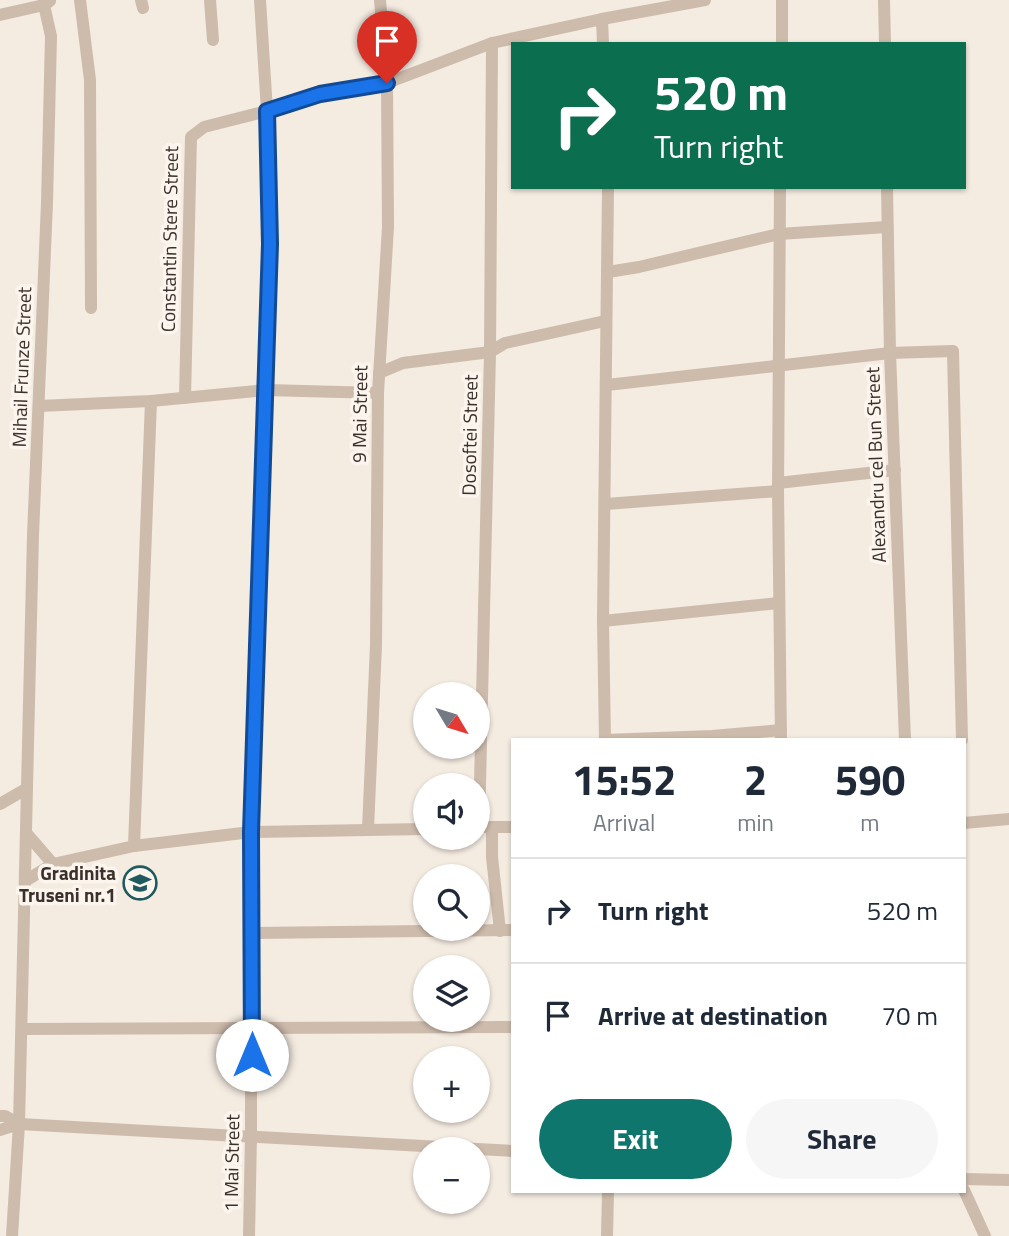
<!DOCTYPE html>
<html lang="en">
<head>
<meta charset="utf-8">
<style>
  :root { --surface:#fff; --page:#f6f6f7; --text:#1f2937; --muted:#747a83; --line:#e0e1e3; --accent:#0f766e }
  body { margin:0; font-family:"Titillium Web",sans-serif; background:var(--page); color:var(--text); height:100vh; display:flex; flex-direction:column; font-size:26px; white-space:nowrap }
  * { box-sizing:border-box; margin:0 }
  p { font-size:23px; color:var(--muted) }
  .icon { flex:none; width:38px; height:38px; fill:none; stroke:currentColor; stroke-width:2; stroke-linecap:round; stroke-linejoin:round }
  .map { position:relative; flex:1; overflow:hidden }
  .panel { position:absolute; left:511px; top:738px; width:455px; height:455px; display:flex; flex-direction:column; background:var(--surface); border-radius:0px; box-shadow:0 2px 5px #0004 }
  .panel>* { flex:none }
  .top-card { position:absolute; left:511px; top:42px; width:455px; height:147px; border-radius:0px; box-shadow:0 2px 5px #0004; background:#0b6e4f; color:#fff; overflow:hidden }
  .needle { width:46px; rotate:128deg }
  .fabs { position:absolute; left:413px; top:682px; display:grid; gap:14px }
  .fabs a { display:grid; place-items:center; width:77px; height:77px; border-radius:50%; background:var(--surface); box-shadow:0 2px 5px #0004; font-size:35px }
  .pin { position:absolute; display:grid; place-items:center; width:60px; height:60px; color:#fff; margin:-72px -30px; border-radius:50% 50% 50% 0; rotate:-45deg; box-shadow:0 0 7px #0007 }
  .pin .icon { rotate:45deg }
  .me { position:absolute; width:77px; margin:-38px; rotate:0deg; stroke-linejoin:round; filter:drop-shadow(0 0 5px #0008) }
  .turn { display:flex; align-items:center; gap:24px; height:147px; padding:0 28px; font-size:32px }
  .turn .icon { width:91px; height:91px; stroke-width:2.5 }
  .turn b { display:block; font-size:49px; line-height:60px }
  .eta { display:flex; justify-content:space-evenly; align-items:center; height:119px; text-align:center }
  .eta b { font-size:42px; font-weight:700; line-height:49px }
  .primary-button { display:flex; gap:14px; margin-top:auto; padding:14px 28px }
  .primary-button a { flex:1; height:80px; border-radius:42px; background:var(--accent); color:#fff; font-size:28px; font-weight:700; line-height:80px; text-align:center }
  .primary-button a+a { background:var(--page); color:var(--text) }
  ul { padding:0; list-style:none }
  li { display:flex; align-items:center; gap:21px; height:105px; padding:0 28px; border-top:2px solid var(--line) }
  li div { flex:1 }
  li b { display:block; font-size:26px }
  li em { font-style:normal }
  .map>svg:first-child { display:block }
  .lines { fill:none; stroke-linecap:round; stroke-linejoin:round }
  .minor { stroke:#cdbbac; stroke-width:12 }
  .route-casing { stroke:#114b97; stroke-width:18 }
  .route { stroke:#1a73e8; stroke-width:12 }
  .labels { text-anchor:middle; dominant-baseline:central; stroke-width:7; stroke-linejoin:round; paint-order:stroke }
  .street-label { font-size:19px; fill:#3b302b; stroke:#fbf5ee }
  .poi-label { font-size:19px; font-weight:bold; fill:#3b302b; stroke:#fbf5ee; text-anchor:end }
</style>
</head>
<body>
<div class="map">
<svg width="1009" height="1236" viewBox="0 0 1009 1236">
  <rect width="100%" height="100%" fill="#f4ebe1"/>
  <g class="lines">
    <g class="minor">
      <polyline points="80,0 90,80 91,308"/>
      <polyline points="141,0 143,8"/>
      <polyline points="210,0 213,40"/>
      <polyline points="884,0 885,44"/>
      <polyline points="0,15 44,5 50,1"/>
      <polyline points="602,19 603,44"/>
      <polyline points="782,44 782,0"/>
      <polyline points="780,187 778,491 781,740"/>
      <polyline points="887,187 890,353 905,740"/>
      <polyline points="608,272 639,267 779,234 887,227"/>
      <polyline points="379,373 403,363 490,352 505,343 605,321"/>
      <polyline points="607,385 890,353 953,351 962,740"/>
      <polyline points="185,398 191,137 204,127 267,111 320,94 387,83 492,43 602,19 705,0"/>
      <polyline points="39,406 151,401 266,390 378,393"/>
      <polyline points="778,483 895,470"/>
      <polyline points="606,504 778,491"/>
      <polyline points="603,621 779,603"/>
      <polyline points="605,740 603,621 608,187"/>
      <polyline points="605,740 712,736 781,730"/>
      <polyline points="0,804 26,789"/>
      <polyline points="964,823 1009,819"/>
      <polyline points="485,827 513,827"/>
      <polyline points="492,827 492,857 500,931"/>
      <polyline points="479,828 490,352 492,43"/>
      <polyline points="368,829 376,645 378,393 388,227 387,83 380,0"/>
      <polyline points="27,834 53,864"/>
      <polyline points="134,846 151,401"/>
      <polyline points="25,881 53,864 134,846 251,832 425,829"/>
      <polyline points="250,933 513,930"/>
      <polyline points="22,1029 513,1027"/>
      <polyline points="0,1116 5,1116 19,1124"/>
      <polyline points="0,1130 19,1124 513,1151"/>
      <polyline points="964,1179 1009,1180"/>
      <polyline points="964,1190 985,1236"/>
      <polyline points="12,1236 19,1124 33,535 47,203 51,36 44,5"/>
      <polyline points="249,1236 251,1136 251,832 269,244 267,111 260,0"/>
      <polyline points="607,1236 608,1192"/>
    </g>
  </g>
  <g class="lines">
    <defs>
      <polyline id="route" points="252,1055 251,832 270,244 267,111 320,94 387,83"/>
    </defs>
    <use href="#route" class="route-casing"/>
    <use href="#route" class="route"/>
  </g>
  <defs>
    <symbol id="school-ring" viewBox="-11 -11 22 22"><circle r="9.5" fill="#fbf5ee" stroke="#1f5a5e" stroke-width="1.5"/><path d="M0-5L7-2L0 1L-7-2ZM-4 1L0 2.5L4 1V4Q0 6-4 4Z" fill="#1f5a5e"/></symbol>
  </defs>
  <g fill-rule="evenodd">
    <use href="#school-ring" x="121" y="864" width="38" height="38"/>
  </g>
  <g class="labels">
    <g class="street-label">
      <text transform="translate(169 239) rotate(-89)">Constantin Stere Street</text>
      <text transform="translate(21 367) rotate(-88)">Mihail Frunze Street</text>
      <text transform="translate(359 414) rotate(-89)">9 Mai Street</text>
      <text transform="translate(469 435) rotate(-89)">Dosoftei Street</text>
      <text transform="translate(875 465) rotate(-92)">Alexandru cel Bun Street</text>
      <text transform="translate(231 1163) rotate(-89)">1 Mai Street</text>
    </g>
    <g class="poi-label">
      <text x="116" y="872">Gradinita<tspan x="116" dy="22">Truseni nr.1</tspan></text>
    </g>
  </g>
</svg>
<div class="fabs">
<a><svg class="needle" viewBox="-14 -14 28 28"><path d="M0-13l5 13h-10z" fill="#e53935"/><path d="M0 13l5-13h-10z" fill="#747a83"/></svg></a>
<a><svg class="icon" aria-label="sound" viewBox="0 0 24 24"><path d="M4 9h4l5-4v14l-5-4H4zM17 9q2 3 0 6"/></svg></a>
<a><svg class="icon" aria-label="search" viewBox="0 0 24 24"><circle cx="10" cy="10" r="6"/><path d="M15 15l6 6"/></svg></a>
<a><svg class="icon" aria-label="layers" viewBox="0 0 24 24"><path d="M12 4l9 5-9 5-9-5zM3 14l9 5 9-5"/></svg></a>
<a>+</a>
<a>−</a>
</div>
<div class="pin" style="left:387px;top:83px;background:#d93025"><svg class="icon" aria-label="arrive" viewBox="0 0 24 24"><path d="M6 21V4h12l-3 4 3 4H6"/></svg></div>
<svg class="me" style="left:252px;top:1055px" viewBox="-20 -20 40 40"><circle r="19" fill="#fff"/><path d="M0-13L10 11 0 6-10 11z" fill="#1a73e8"/></svg>
<div class="top-card">
<div class="turn"><svg class="icon" aria-label="right" viewBox="0 0 24 24"><path d="M7 20v-9h11M14 6l5 5-5 5"/></svg><div><b>520 m</b>Turn right</div></div>
</div>
<section class="panel">
<div class="eta">
<div><b>15:52</b><p>Arrival</p></div>
<div><b>2</b><p>min</p></div>
<div><b>590</b><p>m</p></div>
</div>
<ul>
<li><svg class="icon" aria-label="right" viewBox="0 0 24 24"><path d="M7 20v-9h11M14 6l5 5-5 5"/></svg><div><b>Turn right</b></div><em>520 m</em></li>
<li><svg class="icon" aria-label="arrive" viewBox="0 0 24 24"><path d="M6 21V4h12l-3 4 3 4H6"/></svg><div><b>Arrive at destination</b></div><em>70 m</em></li>
</ul>
<div class="primary-button"><a>Exit</a><a>Share</a></div>
</section>
</div>
</body>
</html>
